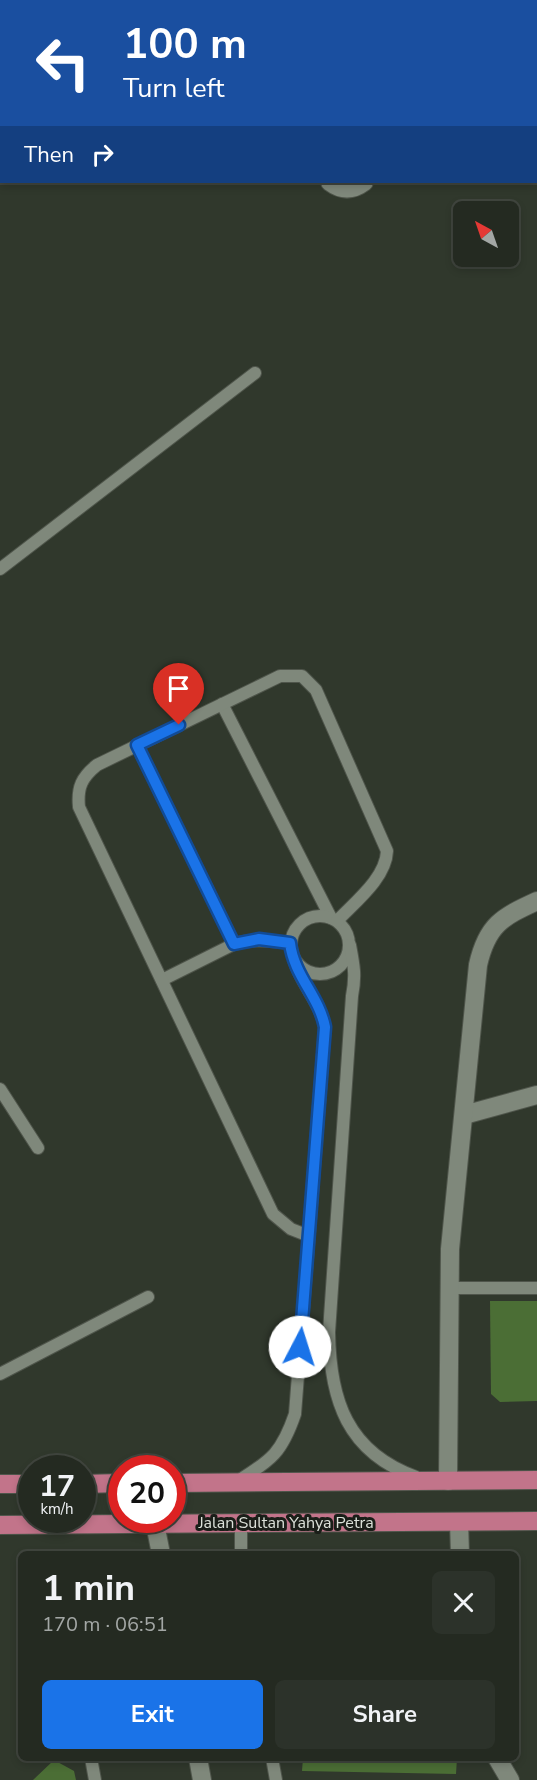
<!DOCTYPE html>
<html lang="en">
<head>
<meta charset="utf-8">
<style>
  :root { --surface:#242a21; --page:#2c322a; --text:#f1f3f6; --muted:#a3a7a5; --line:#41463f; --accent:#1a73e8 }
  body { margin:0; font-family:"Nunito Sans",sans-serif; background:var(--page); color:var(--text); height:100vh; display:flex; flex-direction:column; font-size:22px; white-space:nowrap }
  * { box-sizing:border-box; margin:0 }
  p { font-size:20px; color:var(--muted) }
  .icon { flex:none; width:33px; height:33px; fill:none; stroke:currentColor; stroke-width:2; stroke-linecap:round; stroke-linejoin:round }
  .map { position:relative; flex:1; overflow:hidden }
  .drawer { position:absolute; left:18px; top:1551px; width:501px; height:210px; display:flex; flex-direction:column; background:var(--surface); border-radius:9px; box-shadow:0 3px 9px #0003,0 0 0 2px var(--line) }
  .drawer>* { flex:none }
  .top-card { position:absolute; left:0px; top:0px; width:537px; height:183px; box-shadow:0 3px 9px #0003,0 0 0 2px var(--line); background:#1a4fa0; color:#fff; overflow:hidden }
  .needle { width:39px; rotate:320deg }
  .controls { position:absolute; left:453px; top:201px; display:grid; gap:12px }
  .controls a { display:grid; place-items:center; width:66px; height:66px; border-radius:9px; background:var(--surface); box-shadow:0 3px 9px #0003,0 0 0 2px var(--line); font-size:30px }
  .speed { position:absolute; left:18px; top:1455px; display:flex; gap:12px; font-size:30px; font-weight:700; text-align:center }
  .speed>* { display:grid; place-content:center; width:78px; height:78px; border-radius:50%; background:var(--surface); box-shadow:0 3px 9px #0003,0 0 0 2px var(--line); line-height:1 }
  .speed small { font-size:15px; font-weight:400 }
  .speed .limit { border:9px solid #d22; background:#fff; color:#111 }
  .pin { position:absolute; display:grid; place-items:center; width:51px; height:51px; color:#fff; margin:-62px -26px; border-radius:50% 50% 50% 0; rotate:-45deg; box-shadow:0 0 6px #0007 }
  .pin .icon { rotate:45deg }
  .me { position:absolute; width:66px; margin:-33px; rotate:5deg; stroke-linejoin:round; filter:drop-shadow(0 0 4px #0008) }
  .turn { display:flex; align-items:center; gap:21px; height:126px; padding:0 24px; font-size:27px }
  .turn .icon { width:78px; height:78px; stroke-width:2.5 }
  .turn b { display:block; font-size:42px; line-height:51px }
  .then { display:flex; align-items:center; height:57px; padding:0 24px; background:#0003; gap:12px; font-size:22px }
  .round { display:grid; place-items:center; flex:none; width:63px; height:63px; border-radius:9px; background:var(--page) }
  .headline { display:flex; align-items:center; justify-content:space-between; height:102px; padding:0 24px }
  h1 { font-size:36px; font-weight:700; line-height:45px }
  .button { display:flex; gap:12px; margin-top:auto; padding:12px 24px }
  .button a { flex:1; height:69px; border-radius:9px; background:var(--accent); color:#fff; font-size:24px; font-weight:700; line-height:69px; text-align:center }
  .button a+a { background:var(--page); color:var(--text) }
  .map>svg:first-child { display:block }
  .building { fill:#4b6e35 }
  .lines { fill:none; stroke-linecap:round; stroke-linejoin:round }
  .service-casing { stroke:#4f554b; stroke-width:14 }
  .minor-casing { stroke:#4f554b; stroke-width:20 }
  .trunk-casing { stroke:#4f554b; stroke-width:20 }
  .service { stroke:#7f887b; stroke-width:12 }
  .minor { stroke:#7f887b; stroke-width:18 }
  .trunk { stroke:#c2748a; stroke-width:18 }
  .route-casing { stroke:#114b97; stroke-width:15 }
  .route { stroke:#1a73e8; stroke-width:10 }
  .labels { text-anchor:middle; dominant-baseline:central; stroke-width:6; stroke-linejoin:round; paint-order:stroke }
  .street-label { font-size:16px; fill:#dce1d9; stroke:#1a1e18 }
</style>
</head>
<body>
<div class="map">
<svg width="537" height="1780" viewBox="0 0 537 1780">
  <rect width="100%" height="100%" fill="#30382c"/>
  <g class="building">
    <polygon points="490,1301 537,1301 537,1401 500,1402 491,1394"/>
    <polygon points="303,1758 457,1758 456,1774 302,1771"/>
    <polygon points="54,1760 74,1771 76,1780 33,1780"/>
  </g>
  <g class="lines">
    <defs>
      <g id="service">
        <polyline points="0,569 255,373"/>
        <polyline points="222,704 331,918"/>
        <polyline points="137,745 234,944"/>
        <circle cx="320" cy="945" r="29"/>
        <path d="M350 945C354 966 356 976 352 996L329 1332C330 1400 347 1452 416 1477"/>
        <path d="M162 980 234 944C254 938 271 941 290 943"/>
        <polyline points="0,1089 38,1148"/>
        <path d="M309 1236 291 1229 273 1214 79 807C77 787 82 777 97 765L280 676H302L316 690 387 851C386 878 355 902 337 921"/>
        <polyline points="450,1288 537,1288"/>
        <polyline points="0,1374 148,1297"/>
        <path d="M238 1481C272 1460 282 1452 295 1414L325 1027C320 1002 301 984 294 960"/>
        <polyline points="241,1554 241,1523"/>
        <polyline points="91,1758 95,1780"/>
        <polyline points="272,1758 276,1780"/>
      </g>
      <g id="minor">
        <polyline points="244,2 245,0"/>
        <polyline points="536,31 537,29"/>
        <polyline points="0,92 2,91"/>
        <path d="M330 182C342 191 352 191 364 182"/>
        <polyline points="464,1115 537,1095"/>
        <path d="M448 1481 450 1249 478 965C487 925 502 917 537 901"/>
        <polyline points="459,1522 460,1554"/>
        <polyline points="155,1524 161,1554"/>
        <polyline points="198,1758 202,1780"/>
        <polyline points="497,1758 510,1780"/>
      </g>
      <g id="trunk">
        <polyline points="172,1483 537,1480"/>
        <polyline points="0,1484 32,1484"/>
        <polyline points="82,1484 122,1483"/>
        <polyline points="0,1525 537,1521"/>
      </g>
    </defs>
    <use href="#service" class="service-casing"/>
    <use href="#minor" class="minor-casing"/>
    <use href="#trunk" class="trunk-casing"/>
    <use href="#service" class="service"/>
    <use href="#minor" class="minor"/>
    <use href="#trunk" class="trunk"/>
  </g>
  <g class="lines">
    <defs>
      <path id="route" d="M179 725 137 745 234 944 259 939 290 943C294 976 319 996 325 1027L300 1347"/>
    </defs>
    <use href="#route" class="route-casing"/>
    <use href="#route" class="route"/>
  </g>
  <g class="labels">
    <g class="street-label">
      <text x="286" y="1523">Jalan Sultan Yahya Petra</text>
    </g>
  </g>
</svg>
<div class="controls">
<a><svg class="needle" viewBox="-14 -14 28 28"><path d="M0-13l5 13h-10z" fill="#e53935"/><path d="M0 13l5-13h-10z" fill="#a3a7a5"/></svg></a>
</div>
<div class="speed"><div>17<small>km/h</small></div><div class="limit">20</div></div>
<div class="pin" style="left:179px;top:725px;background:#d93025"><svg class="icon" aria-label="arrive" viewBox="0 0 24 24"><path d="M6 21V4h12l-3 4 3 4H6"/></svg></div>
<svg class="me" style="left:300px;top:1347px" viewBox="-20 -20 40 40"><circle r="19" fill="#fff"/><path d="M0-13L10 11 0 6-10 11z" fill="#1a73e8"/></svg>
<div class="top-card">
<div class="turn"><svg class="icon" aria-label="left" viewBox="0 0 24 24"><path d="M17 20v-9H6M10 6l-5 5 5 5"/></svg><div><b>100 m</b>Turn left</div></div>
<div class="then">Then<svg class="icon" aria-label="right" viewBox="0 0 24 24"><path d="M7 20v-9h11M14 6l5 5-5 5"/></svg></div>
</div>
<section class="drawer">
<div class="headline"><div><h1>1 min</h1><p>170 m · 06:51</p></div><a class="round"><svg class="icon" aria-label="close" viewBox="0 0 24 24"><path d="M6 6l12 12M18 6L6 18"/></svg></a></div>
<div class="button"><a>Exit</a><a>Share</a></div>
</section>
</div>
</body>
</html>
